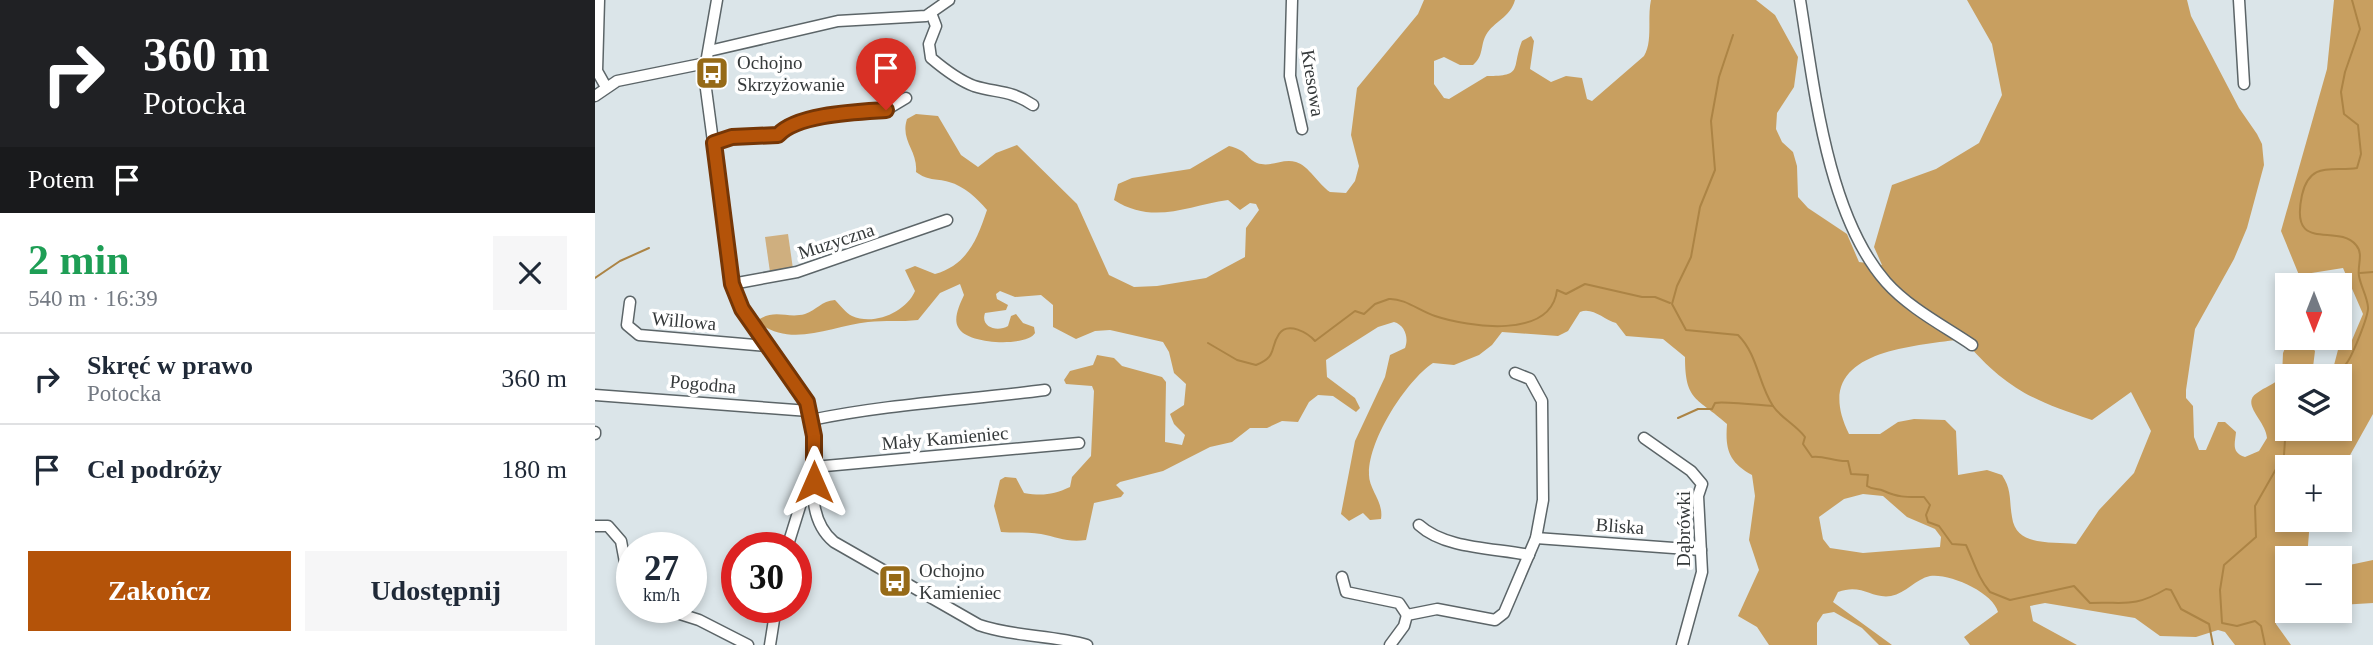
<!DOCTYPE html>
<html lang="pl">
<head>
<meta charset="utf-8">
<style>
  :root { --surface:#fff; --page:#f6f6f7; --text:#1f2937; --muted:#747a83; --line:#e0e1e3; --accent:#b45309 }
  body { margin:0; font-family:"Times New Roman",serif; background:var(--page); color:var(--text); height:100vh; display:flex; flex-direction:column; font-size:26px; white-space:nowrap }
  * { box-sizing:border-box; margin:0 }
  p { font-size:23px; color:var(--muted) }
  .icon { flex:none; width:38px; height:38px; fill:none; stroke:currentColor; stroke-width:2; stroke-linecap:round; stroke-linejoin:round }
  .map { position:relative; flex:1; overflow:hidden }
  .sheet { display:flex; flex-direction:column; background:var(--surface); width:595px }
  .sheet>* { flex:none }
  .top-card { background:#202124; color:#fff; overflow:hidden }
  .needle { width:46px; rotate:180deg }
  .controls { position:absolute; left:1680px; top:273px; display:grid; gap:14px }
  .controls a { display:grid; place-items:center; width:77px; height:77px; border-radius:0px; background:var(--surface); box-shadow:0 4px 10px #0003; font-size:35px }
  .speed { position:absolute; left:21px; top:532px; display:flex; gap:14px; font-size:35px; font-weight:700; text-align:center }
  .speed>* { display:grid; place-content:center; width:91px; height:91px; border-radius:50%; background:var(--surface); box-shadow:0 4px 10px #0003; line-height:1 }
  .speed small { font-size:18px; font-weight:400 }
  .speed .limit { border:10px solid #d22; background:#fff; color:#111 }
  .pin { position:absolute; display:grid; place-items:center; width:60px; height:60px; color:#fff; margin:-72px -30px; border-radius:50% 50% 50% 0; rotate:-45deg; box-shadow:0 0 7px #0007 }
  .pin .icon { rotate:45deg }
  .me { position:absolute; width:77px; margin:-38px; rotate:0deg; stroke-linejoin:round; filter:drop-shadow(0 0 5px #0008) }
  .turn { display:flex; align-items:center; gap:24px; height:147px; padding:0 28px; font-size:32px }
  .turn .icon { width:91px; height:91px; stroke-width:2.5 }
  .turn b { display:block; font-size:49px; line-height:60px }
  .then { display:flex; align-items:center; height:66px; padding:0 28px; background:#0003; gap:14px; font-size:26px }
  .round { display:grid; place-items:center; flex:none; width:74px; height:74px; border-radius:0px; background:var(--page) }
  .headline { display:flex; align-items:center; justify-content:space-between; height:119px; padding:0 28px }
  h1 { font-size:42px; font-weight:800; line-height:52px; color:#1e9e55 }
  .action { display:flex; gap:14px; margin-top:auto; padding:14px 28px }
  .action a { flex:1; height:80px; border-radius:0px; background:var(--accent); color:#fff; font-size:28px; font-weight:800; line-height:80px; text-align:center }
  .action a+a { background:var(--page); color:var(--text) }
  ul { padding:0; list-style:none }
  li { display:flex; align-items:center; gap:21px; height:91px; padding:0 28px; border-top:2px solid var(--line) }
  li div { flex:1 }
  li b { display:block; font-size:26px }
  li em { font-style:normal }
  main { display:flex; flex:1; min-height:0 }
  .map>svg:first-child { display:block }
  .green { fill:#cfaf7f }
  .forest { fill:#c89f60; fill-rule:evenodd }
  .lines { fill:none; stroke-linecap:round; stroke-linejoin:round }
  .stream { stroke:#ac8445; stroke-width:2 }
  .minor-casing { stroke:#5c6568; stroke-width:13 }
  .minor { stroke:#fff; stroke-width:10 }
  .route-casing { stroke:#753606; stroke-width:18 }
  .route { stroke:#b45309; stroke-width:12 }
  .labels { text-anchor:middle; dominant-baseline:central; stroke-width:7; stroke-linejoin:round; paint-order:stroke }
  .poi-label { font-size:19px; fill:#35393a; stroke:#fff; text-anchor:start }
  .street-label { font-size:19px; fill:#35393a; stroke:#fff }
</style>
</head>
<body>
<main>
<section class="sheet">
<div class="top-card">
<div class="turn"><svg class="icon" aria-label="right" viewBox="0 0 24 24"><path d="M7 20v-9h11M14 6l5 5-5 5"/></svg><div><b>360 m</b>Potocka</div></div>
<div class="then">Potem<svg class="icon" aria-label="arrive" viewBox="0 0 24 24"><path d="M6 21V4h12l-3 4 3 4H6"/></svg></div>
</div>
<div class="headline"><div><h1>2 min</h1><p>540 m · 16:39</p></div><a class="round"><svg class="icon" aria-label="close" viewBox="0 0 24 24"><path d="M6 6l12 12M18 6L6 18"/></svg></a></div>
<ul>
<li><svg class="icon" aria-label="right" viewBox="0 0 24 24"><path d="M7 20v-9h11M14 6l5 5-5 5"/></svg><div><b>Skręć w prawo</b><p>Potocka</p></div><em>360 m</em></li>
<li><svg class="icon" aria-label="arrive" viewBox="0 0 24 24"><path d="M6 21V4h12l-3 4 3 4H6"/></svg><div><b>Cel podróży</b></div><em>180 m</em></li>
</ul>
<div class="action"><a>Zakończ</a><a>Udostępnij</a></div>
</section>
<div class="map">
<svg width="1778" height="645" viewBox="0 0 1778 645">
  <rect width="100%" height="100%" fill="#dbe5e9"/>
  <polygon class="green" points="193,234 198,269 175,272 170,237"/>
  <g class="forest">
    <path d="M829 0H920C915 18 899 21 891 35 885 46 889 56 878 65H865L849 57 839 61V84L849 98 854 99 892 76C929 76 916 69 927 41L936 36 939 41 935 69 956 82 971 76 987 78 992 99 997 101 1049 56C1058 41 1052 18 1056 0H1161L1180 15 1203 57 1199 87 1182 113 1181 129 1187 142 1198 152 1202 166 1203 197 1213 208 1252 234 1264 262 1287 265 1279 247 1297 185 1341 169 1384 143 1407 95 1397 44 1372 0H1592L1596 16 1644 108 1662 134 1667 144 1669 165 1652 228 1639 259 1600 329 1591 390V398L1598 406 1599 437 1604 450H1611L1623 422H1630L1641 432C1640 444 1636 452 1650 457L1664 451 1672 438C1671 421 1645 404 1662 393 1670 387 1678 385 1687 377L1688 353 1694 339C1705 338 1713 342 1720 351L1718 367 1723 373 1738 369 1744 346 1757 340 1768 314 1748 268 1704 275 1686 231 1732 69 1739 0H1778V414L1745 473V467H1692V520H1715L1712 558H1692V611H1719C1706 615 1692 610 1680 616L1681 624 1696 645H1640L1630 632 1623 630 1601 637 1565 636 1540 618 1450 603 1435 606 1438 621 1482 645H1375L1369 637 1403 612C1398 592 1354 573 1335 576 1321 579 1311 593 1296 596 1276 599 1267 583 1243 592L1238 602 1297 645H1284L1267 628 1239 612 1228 614 1222 623V645H1174L1162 627 1143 616 1164 570 1154 540 1160 496 1157 475C1134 462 1130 450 1132 424 1102 397 1090 402 1090 357L1068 339 1031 336 1021 323C1009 320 998 307 985 312L973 331 963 336 907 332 897 345 884 355 859 365 838 363C811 381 774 439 774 473 773 489 789 501 786 519L775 520 768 513 754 521 746 514 760 441 790 377 795 355 810 348C814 338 810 325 799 322L783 327 731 360 732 377 760 398 765 408 761 412 738 396 723 395 714 402 703 422 687 421 672 428H655L637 442 615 447 568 471 525 482 521 485 529 493 526 497 499 503 491 540C473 543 462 537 446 534 433 532 419 533 406 532L399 506 405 480 410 477 421 478 429 493C447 496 458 495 475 487L477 477 496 456 499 391 497 386 471 384 469 380 475 371 498 365 502 355 519 358 527 366 567 377 571 382 570 442 587 445 590 435 579 424 575 414 589 405 591 384 579 373 574 352 568 342 515 330 500 331 481 339 458 327V305L446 295 420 297 405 291 401 294 402 299 413 305 411 310 390 313C385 328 403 332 413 326L416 316 421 314 428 323 439 327 440 333C432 347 371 345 363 327 358 318 365 304 369 295L365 284 345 293 323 320C306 322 290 320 273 322 237 326 194 349 162 321 179 308 192 319 210 314 222 310 226 301 240 300 245 305 251 313 257 316 279 326 311 312 320 291L310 270 320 266 340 274C372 265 382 240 392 210 382 198 369 186 354 182 340 178 333 181 321 172 323 150 305 141 312 119L321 114 343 116 366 155 383 167 401 153 422 145 482 204 514 275 539 287 562 286 611 278 650 257 651 228 664 210 661 204 655 203 645 210 633 200C592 206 558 225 519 200L523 184 537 178 595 169 634 146C652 150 651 158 662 163 676 168 687 158 701 162 714 166 723 184 735 192L751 193 760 181 764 166 756 135 762 88 823 14ZM1368 339C1410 388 1436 400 1497 420L1536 392 1556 431 1539 473 1504 510 1481 544C1458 541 1421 548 1417 517 1414 500 1417 490 1407 475L1392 470 1363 475 1361 431 1350 420 1319 419 1303 422 1285 434H1254C1213 351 1313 347 1368 339ZM1692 376H1745V429H1692ZM1268 494 1288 496 1312 517 1340 529 1346 537 1345 547 1268 553 1235 548 1228 539 1224 517 1249 499Z"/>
    <polygon points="1778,560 1778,603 1745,605 1745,567"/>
  </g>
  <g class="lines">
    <g class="stream">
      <path d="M1138 35 1124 77 1116 121 1120 170 1105 207 1096 257 1082 286 1077 304 1091 330 1143 335C1163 355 1163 383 1178 406 1186 418 1201 425 1210 437L1208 444 1217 457C1228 455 1240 462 1253 461L1256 474 1273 475 1272 486C1278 490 1283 488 1289 491 1305 498 1312 497 1329 497L1335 505 1331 515 1333 522 1344 526 1357 544 1371 545C1379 562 1383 578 1395 592L1415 600 1479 586 1495 603C1528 601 1537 609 1571 589L1576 590 1586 609 1614 624 1618 645"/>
      <polyline points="1765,273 1778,272"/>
      <polyline points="0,278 25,261 54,248"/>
      <path d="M613 343 642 360 661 365C683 356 674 349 684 334 693 321 713 333 720 341L760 311 769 314 780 304 794 299C809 298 825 311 840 316 873 327 956 340 962 290L971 294 990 284 1047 297H1060L1075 303"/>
      <path d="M1727 376C1735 373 1744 371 1750 365 1756 360 1774 315 1773 307 1772 296 1766 287 1764 276 1762 266 1769 254 1761 245 1742 222 1694 255 1707 195 1715 160 1739 172 1762 168L1766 154 1763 125 1749 114 1746 92 1750 72 1765 29 1757 0"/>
      <path d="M1083 418 1103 409H1117L1120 403C1126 401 1166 405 1178 406"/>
      <polyline points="1670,645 1666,626 1660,621 1642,626 1627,623 1625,590 1629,565 1661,537 1660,506 1689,455 1690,440 1699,429"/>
    </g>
    <defs>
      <g id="minor">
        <polyline points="4,0 2,71 11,87"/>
        <path d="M122 0 111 63V89L137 284C152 335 206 369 216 419 225 459 204 513 239 542L384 625C419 637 457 635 492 645"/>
        <polyline points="697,0 695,76 707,129"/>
        <path d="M1205 0C1219 86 1232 215 1291 282 1314 308 1349 326 1377 345"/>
        <polyline points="1644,0 1649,84"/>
        <path d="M336 13 341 26 334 44 336 58C349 69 363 80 379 86 402 93 416 90 438 105"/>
        <polyline points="114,51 243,21 331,16 354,0"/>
        <polyline points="0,96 22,81 111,63"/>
        <polyline points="119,143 137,137 183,135 193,125 251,113 291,110 311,98"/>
        <polyline points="137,284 202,272 352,220"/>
        <polyline points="35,302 32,325 44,335 171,346"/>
        <polyline points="0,395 214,411"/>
        <path d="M216 420C293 404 372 400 450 390"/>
        <polyline points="0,432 0,434"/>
        <polyline points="1049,438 1096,471 1107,484 1103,496 1107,572 1087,645"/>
        <polyline points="219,467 484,443"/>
        <path d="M824 525C850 549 900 548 934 555"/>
        <polyline points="0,526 13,526 26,541 37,599"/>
        <polyline points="941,538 1106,550"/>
        <polyline points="192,548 211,487 219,482"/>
        <polyline points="747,577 751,592 804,603 812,615"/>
        <polyline points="63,607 104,620 153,645"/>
        <polyline points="175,645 181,607"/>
        <polyline points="795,645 809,626 812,615 842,609 900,620 909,613 941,538 948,500 947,401 935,379 920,373"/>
      </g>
    </defs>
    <use href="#minor" class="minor-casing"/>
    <use href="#minor" class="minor"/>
  </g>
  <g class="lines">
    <defs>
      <path id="route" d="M219 482V436L212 402 147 309 137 284 119 143 137 137 183 135C202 114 262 112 291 110"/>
    </defs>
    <use href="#route" class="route-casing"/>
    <use href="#route" class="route"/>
  </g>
  <defs>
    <symbol id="bus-square" viewBox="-11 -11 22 22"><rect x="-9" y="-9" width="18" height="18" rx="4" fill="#966a17" stroke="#fff"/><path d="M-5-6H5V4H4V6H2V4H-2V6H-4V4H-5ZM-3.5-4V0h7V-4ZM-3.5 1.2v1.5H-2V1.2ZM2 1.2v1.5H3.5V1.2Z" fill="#fff"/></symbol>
  </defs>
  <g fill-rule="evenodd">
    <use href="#bus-square" x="98" y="54" width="38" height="38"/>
    <use href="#bus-square" x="281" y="562" width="38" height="38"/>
  </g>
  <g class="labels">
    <g class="poi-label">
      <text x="142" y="62">Ochojno<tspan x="142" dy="22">Skrzyżowanie</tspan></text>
      <text x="324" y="570">Ochojno<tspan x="324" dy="22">Kamieniec</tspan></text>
    </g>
    <g class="street-label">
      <text transform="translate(718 83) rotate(81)">Kresowa</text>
      <text transform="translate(241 241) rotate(-18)">Muzyczna</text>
      <text transform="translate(89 321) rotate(5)">Willowa</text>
      <text transform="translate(108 384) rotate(5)">Pogodna</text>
      <text transform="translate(350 438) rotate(-5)">Mały Kamieniec</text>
      <text transform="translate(1025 526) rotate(4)">Bliska</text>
      <text transform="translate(1088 529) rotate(-90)">Dąbrówki</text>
    </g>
  </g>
</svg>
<div class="controls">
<a><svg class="needle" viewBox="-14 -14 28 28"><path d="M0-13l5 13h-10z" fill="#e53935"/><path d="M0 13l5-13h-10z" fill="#747a83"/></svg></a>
<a><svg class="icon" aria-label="layers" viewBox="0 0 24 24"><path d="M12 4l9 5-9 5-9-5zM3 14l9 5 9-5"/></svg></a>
<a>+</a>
<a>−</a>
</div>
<div class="speed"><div>27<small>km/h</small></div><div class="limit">30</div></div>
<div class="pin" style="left:291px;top:110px;background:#d93025"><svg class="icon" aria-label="arrive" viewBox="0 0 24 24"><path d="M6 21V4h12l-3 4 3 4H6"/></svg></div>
<svg class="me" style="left:219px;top:482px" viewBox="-20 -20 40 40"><path d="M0-17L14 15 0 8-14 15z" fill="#b45309" stroke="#fff" stroke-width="4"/></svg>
</div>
</main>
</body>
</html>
